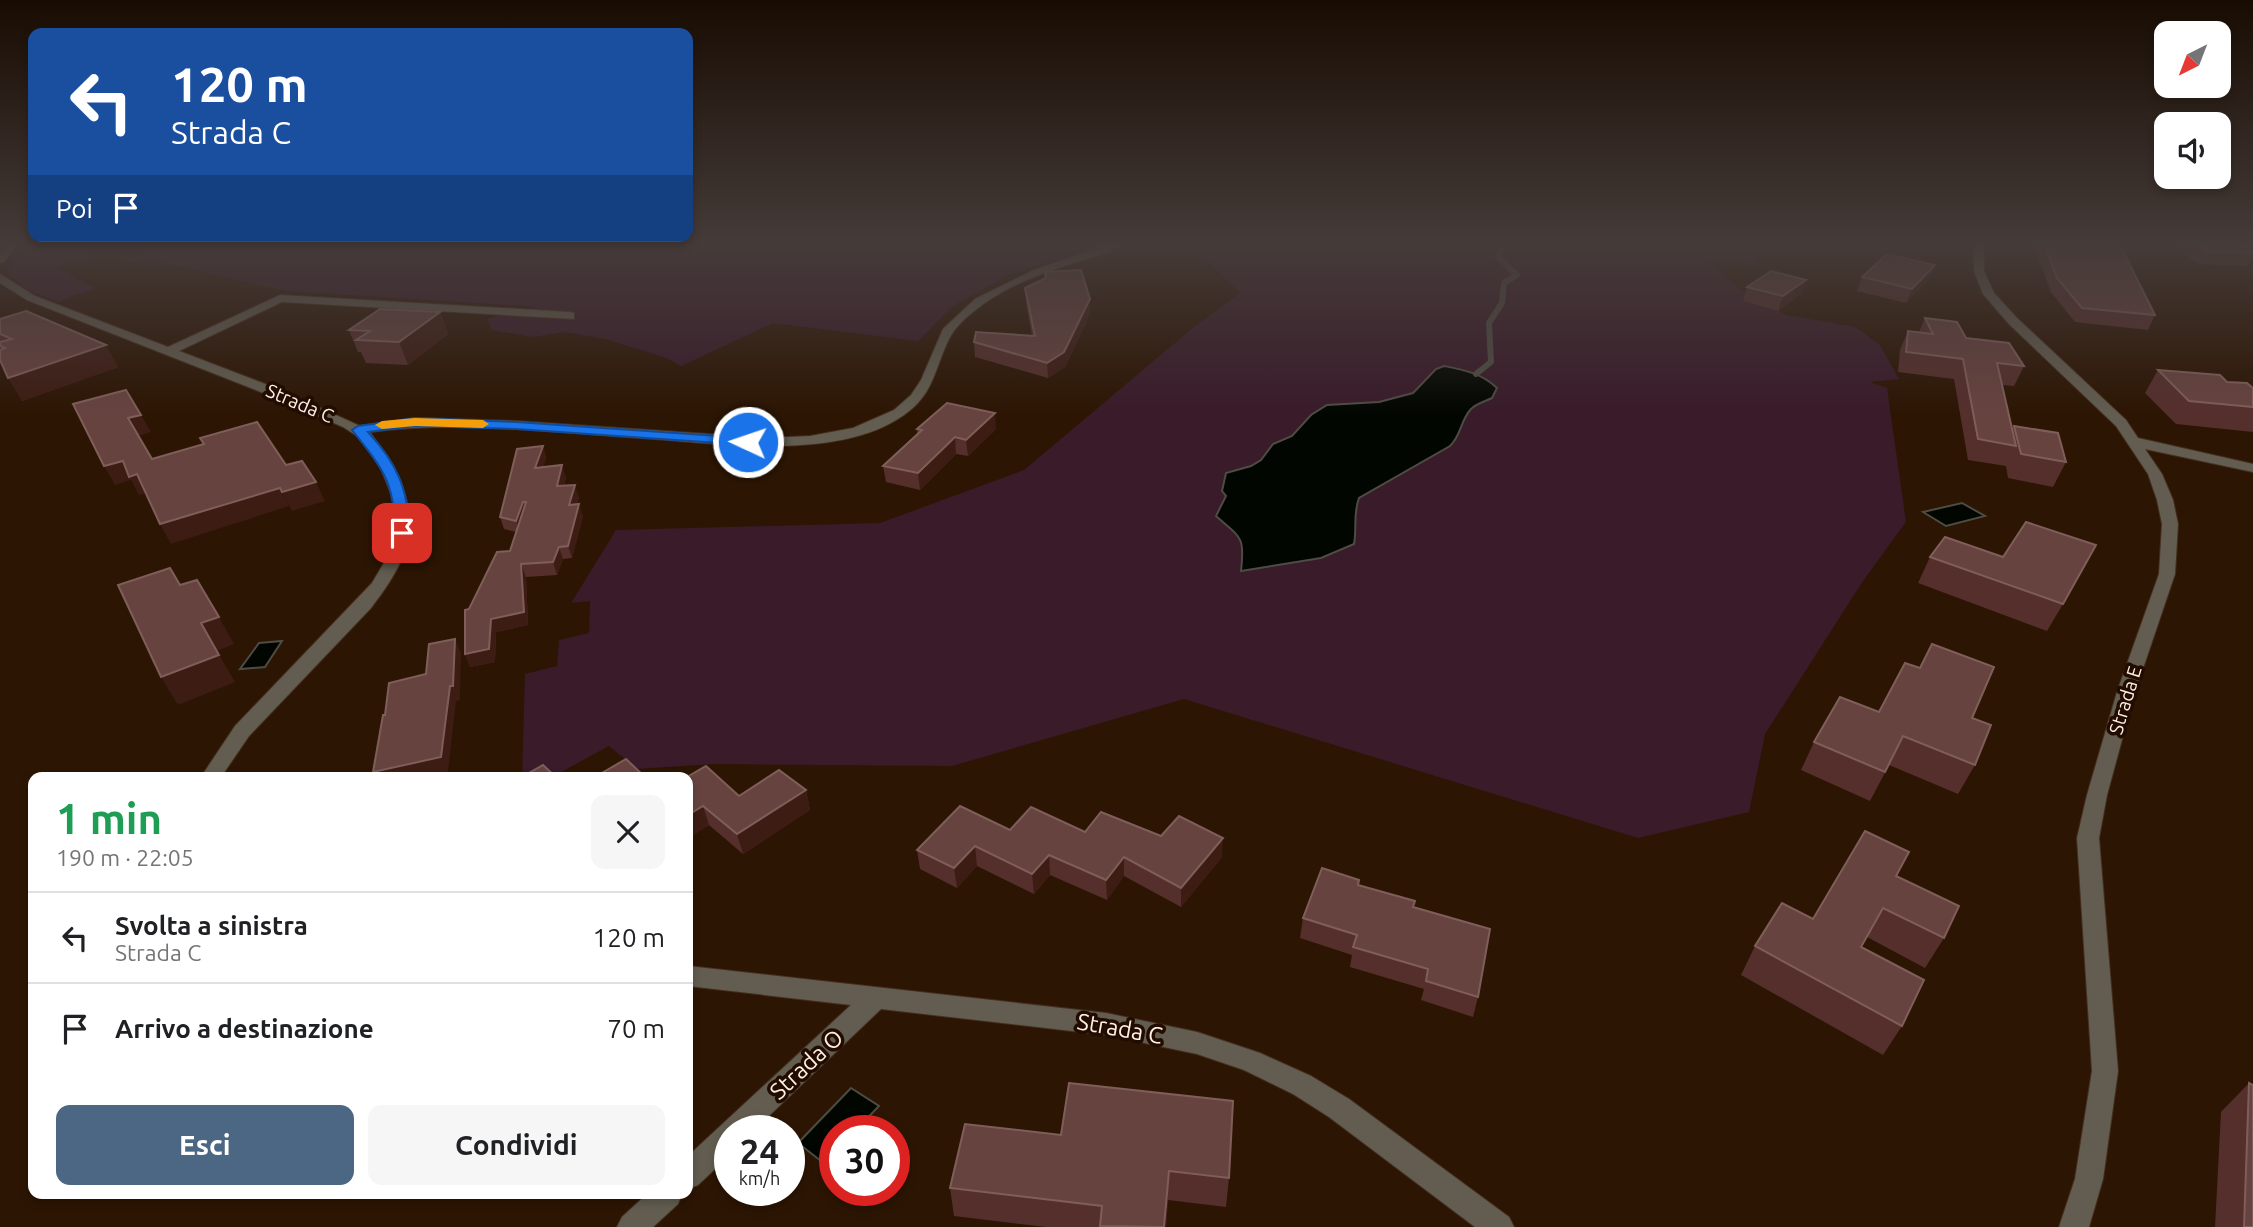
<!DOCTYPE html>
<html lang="it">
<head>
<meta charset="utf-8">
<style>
  :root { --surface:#fff; --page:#f6f6f6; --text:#202124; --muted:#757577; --line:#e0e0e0; --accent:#4b6784 }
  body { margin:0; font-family:Ubuntu,sans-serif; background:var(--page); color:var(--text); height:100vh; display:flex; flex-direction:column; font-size:26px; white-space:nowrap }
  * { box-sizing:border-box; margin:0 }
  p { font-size:23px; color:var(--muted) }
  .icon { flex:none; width:38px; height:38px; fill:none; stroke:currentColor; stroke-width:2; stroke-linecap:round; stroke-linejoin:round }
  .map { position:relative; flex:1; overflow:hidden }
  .panel { position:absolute; left:28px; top:772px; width:665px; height:427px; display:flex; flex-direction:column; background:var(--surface); border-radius:14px; box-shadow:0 4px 10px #0003 }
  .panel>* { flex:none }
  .guide { position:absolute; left:28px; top:28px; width:665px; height:214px; border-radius:14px; box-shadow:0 4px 10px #0003; background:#1a4fa0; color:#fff; overflow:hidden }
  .needle { width:46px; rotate:222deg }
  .buttons { position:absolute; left:2154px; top:21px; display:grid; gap:14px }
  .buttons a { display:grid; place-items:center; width:77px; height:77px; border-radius:14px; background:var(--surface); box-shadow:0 4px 10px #0003; font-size:35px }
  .speed { position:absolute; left:714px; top:1115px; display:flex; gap:14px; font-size:35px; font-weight:700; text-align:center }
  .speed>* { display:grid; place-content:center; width:91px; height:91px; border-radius:50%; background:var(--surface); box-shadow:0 4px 10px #0003; line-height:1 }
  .speed small { font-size:18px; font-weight:400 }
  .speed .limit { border:10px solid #d22; background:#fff; color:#111 }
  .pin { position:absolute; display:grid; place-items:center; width:60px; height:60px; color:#fff; margin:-30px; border-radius:14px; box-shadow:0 4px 10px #0006 }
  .me { position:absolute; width:77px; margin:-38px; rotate:273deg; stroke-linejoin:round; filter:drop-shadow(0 0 5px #0008) }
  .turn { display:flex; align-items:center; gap:24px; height:147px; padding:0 28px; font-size:32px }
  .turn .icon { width:91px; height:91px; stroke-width:2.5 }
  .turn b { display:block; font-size:49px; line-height:60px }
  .then { display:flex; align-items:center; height:66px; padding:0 28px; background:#0003; gap:14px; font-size:26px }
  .round { display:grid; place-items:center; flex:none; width:74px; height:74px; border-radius:14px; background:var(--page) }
  .overview { display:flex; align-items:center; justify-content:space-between; height:119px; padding:0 28px }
  h1 { font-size:42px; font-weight:700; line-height:52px; color:#1e9e55 }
  .primary-button { display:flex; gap:14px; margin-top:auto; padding:14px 28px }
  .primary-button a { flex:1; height:80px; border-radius:14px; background:var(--accent); color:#fff; font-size:28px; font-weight:700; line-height:80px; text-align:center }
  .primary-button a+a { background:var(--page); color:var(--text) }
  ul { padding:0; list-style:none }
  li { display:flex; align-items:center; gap:21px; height:91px; padding:0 28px; border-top:2px solid var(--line) }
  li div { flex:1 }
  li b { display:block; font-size:26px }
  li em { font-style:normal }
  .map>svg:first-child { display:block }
  .green { fill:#391b2a }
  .water { fill:#020600; stroke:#4e4c45; stroke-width:2 }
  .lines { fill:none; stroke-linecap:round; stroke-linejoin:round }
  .stream { stroke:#4e4c45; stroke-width:6 }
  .minor-casing { stroke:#452f1e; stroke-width:2 }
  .minor { fill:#625d50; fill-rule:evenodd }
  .wall { fill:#552f2c }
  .shaded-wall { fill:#3d1c13 }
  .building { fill:#674340; stroke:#7f5e5a; stroke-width:2 }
  .route { fill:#1a73e8; stroke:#114b97; stroke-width:2 }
  .slow { fill:#f59e0b }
  .labels { text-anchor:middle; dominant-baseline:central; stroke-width:7; stroke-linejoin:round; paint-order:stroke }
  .street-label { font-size:19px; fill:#fef0e7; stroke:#220c00 }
  .near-street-label { font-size:23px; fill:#fef0e7; stroke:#220c00 }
</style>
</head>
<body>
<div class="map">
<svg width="2253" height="1227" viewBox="0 0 2253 1227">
  <rect width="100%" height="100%" fill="#2c1503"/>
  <g class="green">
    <polygon points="26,243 78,243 88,253 87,258 67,262 56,268 95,288 58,302 28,290 7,273 15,251"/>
    <polygon points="163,243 1111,243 1008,275 952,307 918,341 773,323 681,366 664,357 605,339 565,332 533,337 492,330 487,319 538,307 287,291 165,263 119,262 165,247"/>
    <polygon points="1163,243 1739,243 1756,254 1759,264 1707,259 1739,289 1786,315 1855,327 1880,345 1899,379 1870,382 1887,388 1906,522 1863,581 1765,734 1749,812 1638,838 1184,699 952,766 712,764 637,769 609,746 552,777 522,777 525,674 557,666 559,640 589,633 590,601 571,603 616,530 880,523 1024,470 1194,327 1240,293 1208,261"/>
  </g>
  <g class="water">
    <path d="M1444 366C1464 370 1481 373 1497 388L1492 398C1486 401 1475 404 1471 409 1460 421 1462 434 1450 446L1359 498C1353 513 1357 528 1354 544L1321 558 1241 571C1245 536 1241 538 1216 516L1226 496 1222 491 1226 473 1251 466 1261 460 1273 444 1292 436 1311 415 1327 405 1379 402 1413 393 1436 369Z"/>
    <polygon points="1962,503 1985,516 1946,526 1923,512"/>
    <polygon points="282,641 265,667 240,669 259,643"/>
    <polygon points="851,1088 879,1106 856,1130 835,1130 835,1163 829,1161 826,1165 798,1143"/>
  </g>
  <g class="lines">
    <polyline class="stream" points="1476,374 1491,362 1489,323 1502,303 1504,283 1517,275 1498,257 1506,243"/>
    <defs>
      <g id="minor">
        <polygon points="8,243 18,243 4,262 0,263 0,253"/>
        <path d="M1112 243H1127C1116 252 1097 255 1083 260 1048 271 1012 283 982 305 970 314 956 325 949 339 934 369 935 393 904 415 838 462 717 443 640 438 551 432 459 420 370 432 419 504 427 536 371 608L249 736 221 777H201L235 726 372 583 388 556 394 533 395 514 391 494 381 469 360 438 343 427 271 396 27 300 0 283V274L35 296 168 347 280 295 570 312 574 313V319L282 302 179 351 281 390 360 426 415 418 516 421 766 438 810 436 853 428 894 410 911 395 921 380 943 329 975 299 1034 270Z"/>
        <polygon points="1974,243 1984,243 1984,271 1994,293 2017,318 2126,420 2138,438 2253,464 2253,472 2145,449 2162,474 2173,500 2178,524 2175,574 2135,692 2107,795 2099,838 2118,1071 2103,1179 2089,1227 2059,1227 2075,1179 2092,1071 2077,838 2087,795 2117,692 2159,574 2162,524 2157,500 2148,474 2116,426 2009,324 1983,294 1974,271"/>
        <polygon points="688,966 1106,1013 1197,1032 1260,1053 1311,1076 1349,1099 1509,1217 1514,1227 1475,1227 1329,1117 1293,1094 1244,1070 1197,1054 1106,1035 881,1009 754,1130 730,1130 730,1155 698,1185 688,1189 688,1156 851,1005 688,986"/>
        <polygon points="647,1194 682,1194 678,1204 653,1227 617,1227 622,1217"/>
      </g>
    </defs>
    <use href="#minor" class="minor-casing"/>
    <use href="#minor" class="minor"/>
  </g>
  <g class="wall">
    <polygon points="1857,243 1874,243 1869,246"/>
    <polygon points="2033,243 2119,243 2155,315 2148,330 2075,322 2051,292"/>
    <polygon points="2167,243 2239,243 2253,252 2253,257 2247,266 2200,264"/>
    <polygon points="1935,265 1929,279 1906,303 1857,291 1862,277"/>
    <polygon points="1045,272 1090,314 1065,367 1048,378 975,357 974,342 1032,336 1026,302 1025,288 1045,278"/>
    <polygon points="1806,280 1801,294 1778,311 1743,301 1747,287"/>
    <polygon points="440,312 448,334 408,365 366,363 361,352 358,352 349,330"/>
    <polygon points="1925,318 2024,366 2014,386 2002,385 2012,429 2014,426 2066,462 2053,487 2008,478 2006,466 1968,460 1954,379 1898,372 1900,350 1908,331 1919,332"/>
    <polygon points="0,319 118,367 22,401 0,360"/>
    <polygon points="2158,370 2227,382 2253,388 2253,432 2176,424 2145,393"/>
    <polygon points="917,429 996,429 968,456 956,454 920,490 886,482 883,466 917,434"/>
    <polygon points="543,446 546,458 543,467 566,477 564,486 579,497 577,504 583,516 572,558 563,559 557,575 526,577 528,625 496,632 495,662 470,667 465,654 469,609 510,551 516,532 504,529 500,517"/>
    <polygon points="1930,557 2003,557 2063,604 2047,631 1918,583"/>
    <polygon points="1972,718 1975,765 1958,794 1889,765 1870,801 1801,770 1814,742"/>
    <polygon points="688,777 739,796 806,790 810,810 743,854 709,825 688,838"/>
    <polygon points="1010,830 1085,832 1161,836 1222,857 1181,907 1124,876 1107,900 1050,875 1034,894 977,866 957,888 920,869 917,850"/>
    <polygon points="1896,876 1944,938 1925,968 1867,937 1861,947 1902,1026 1883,1055 1741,975 1755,946 1813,919"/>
    <polygon points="1358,885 1413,907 1478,997 1473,1017 1421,1000 1424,989 1350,967 1352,955 1300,938 1303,918"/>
    <polygon points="2249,1083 2253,1227 2215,1227 2221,1112"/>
    <polygon points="965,1124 1229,1178 1226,1207 1168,1200 1166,1227 1046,1227 954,1216 950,1188"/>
  </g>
  <g class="shaded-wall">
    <polygon points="1935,265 1929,279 1906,303 1912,289"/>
    <polygon points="1806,280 1801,294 1778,311 1783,296"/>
    <polygon points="1090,299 1090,314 1065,367 1048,378 1047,363"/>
    <polygon points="440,312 448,334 408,365 399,342"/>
    <polygon points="106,345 118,367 22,401 8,378"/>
    <polygon points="995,413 996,429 968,456 966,440"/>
    <polygon points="141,415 151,432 138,436 128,418"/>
    <polygon points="955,437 956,454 920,490 918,473"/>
    <polygon points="543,446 546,458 539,480 535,468"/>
    <polygon points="123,461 137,474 148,493 139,495 131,480 115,485 104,466"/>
    <polygon points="562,465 566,477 561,498 557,486"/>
    <polygon points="316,482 325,501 292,511 282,492"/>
    <polygon points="575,485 579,497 573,517 569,505"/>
    <polygon points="280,488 289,506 171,544 160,524"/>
    <polygon points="523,502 527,514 520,533 516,521"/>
    <polygon points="579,504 583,516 572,558 568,546"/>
    <polygon points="559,547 563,559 557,575 553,562"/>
    <polygon points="521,564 526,577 528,625 496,632 495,662 470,667 465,654 491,619"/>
    <polygon points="219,617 234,644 217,651 235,682 178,705 161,677 201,623"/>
    <polygon points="455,639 461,653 460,700 456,701 448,772 425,777 375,777 373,772"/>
    <polygon points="806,790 810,810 743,854 737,834"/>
    <polygon points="703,806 709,825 688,838 688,815"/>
    <polygon points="1223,838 1222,857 1181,907 1181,888"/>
    <polygon points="975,846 977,866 957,888 954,868"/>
    <polygon points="1049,855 1050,875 1034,894 1032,874"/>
    <polygon points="1124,857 1124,876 1107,900 1106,880"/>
    <polygon points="1169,1171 1166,1227 1164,1227"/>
  </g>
  <g class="building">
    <polygon points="2044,243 2119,243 2155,315 2082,308 2057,278"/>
    <polygon points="2195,243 2239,243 2253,252 2253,253 2208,251"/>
    <polygon points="1887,254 1935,265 1912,289 1862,277"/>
    <polygon points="1081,270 1090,299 1064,352 1047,363 974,342 976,332 1035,336 1025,288 1046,278 1045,272"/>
    <polygon points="1771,271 1806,280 1783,296 1747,287"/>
    <polygon points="380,309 440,312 399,342 356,340 370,331 349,330"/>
    <polygon points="26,311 106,345 8,378 0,360 0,350 5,348 0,346 0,342 12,339 0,334 0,319"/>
    <polygon points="1925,318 1957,322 1966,338 2009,343 2024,366 1997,363 2016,446 1978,439 1963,359 1906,352 1908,331 1933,334"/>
    <polygon points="2158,370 2220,375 2227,382 2247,383 2253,388 2253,407 2189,401"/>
    <polygon points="126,390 141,415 128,418 152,459 204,444 200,438 257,422 286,465 302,461 316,482 282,492 280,488 160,524 137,474 129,477 123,461 104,466 73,404"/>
    <polygon points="947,403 995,413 966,440 955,437 918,473 883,466 922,430 917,429"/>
    <polygon points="2014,426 2058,433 2066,462 2021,454"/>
    <polygon points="543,446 535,468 562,465 557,486 575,485 569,505 579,504 568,546 559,547 553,562 521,564 524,612 491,619 489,649 465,654 465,610 469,609 497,552 510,551 526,502 523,502 516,521 500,517 517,449"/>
    <polygon points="2026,522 2096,545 2063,604 1930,557 1945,537 2003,557"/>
    <polygon points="170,568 180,585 197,580 219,617 201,623 219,655 161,677 118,585"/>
    <polygon points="455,639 453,686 450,686 441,757 373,772 383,715 385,715 389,683 426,674 429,644"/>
    <polygon points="1932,644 1994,667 1972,718 1991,725 1975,765 1903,736 1885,772 1814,742 1840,697 1879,712 1905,663 1920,668"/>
    <polygon points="626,759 645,777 595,777"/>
    <polygon points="543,765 556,777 522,777"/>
    <polygon points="706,766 739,796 779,770 806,790 737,834 703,806 688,815 687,777"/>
    <polygon points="960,806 1010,830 1031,807 1085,832 1101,812 1161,836 1179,816 1223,838 1181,888 1124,857 1106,880 1049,855 1032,874 975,846 954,868 917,850"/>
    <polygon points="1865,831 1909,852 1896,876 1959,906 1944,938 1883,908 1861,947 1924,980 1902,1026 1755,946 1782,903 1813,919"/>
    <polygon points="1322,868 1359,880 1358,885 1415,901 1413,907 1490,929 1478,997 1426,981 1428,969 1353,947 1357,935 1303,918"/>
    <polygon points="1069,1083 1233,1101 1229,1178 1169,1171 1164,1227 1100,1226 1102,1206 950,1188 965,1124 1061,1135"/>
    <polygon points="2249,1083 2253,1085 2253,1227 2244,1227"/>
  </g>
  <linearGradient id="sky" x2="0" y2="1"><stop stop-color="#180c02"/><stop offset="0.59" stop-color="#453b39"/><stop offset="1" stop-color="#453b39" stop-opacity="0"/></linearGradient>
  <rect width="2253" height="415" fill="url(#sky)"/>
  <path class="route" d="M415 418 516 422 748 438 754 442 748 445 516 429 415 426 368 432C397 463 409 490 409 533L402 537 395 533C395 481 382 468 352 430L358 426Z"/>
  <polygon class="slow" points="415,418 483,420 489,424 483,428 415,426 382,429 375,425 382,421"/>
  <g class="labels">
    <g class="street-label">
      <text transform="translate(300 403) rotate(23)">Strada C</text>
      <text transform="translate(2125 700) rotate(-73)">Strada E</text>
    </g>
    <g class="near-street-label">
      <text transform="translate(1120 1028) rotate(10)">Strada C</text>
      <text transform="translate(806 1064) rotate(-43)">Strada O</text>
    </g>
  </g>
</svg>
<div class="buttons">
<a><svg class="needle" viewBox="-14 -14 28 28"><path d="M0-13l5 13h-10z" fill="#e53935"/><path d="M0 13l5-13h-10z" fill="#757577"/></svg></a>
<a><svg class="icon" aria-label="sound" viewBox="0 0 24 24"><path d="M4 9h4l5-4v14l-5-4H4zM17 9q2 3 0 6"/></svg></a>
</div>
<div class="speed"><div>24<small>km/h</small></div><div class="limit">30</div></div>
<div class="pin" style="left:402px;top:533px;background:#d93025"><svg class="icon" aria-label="arrive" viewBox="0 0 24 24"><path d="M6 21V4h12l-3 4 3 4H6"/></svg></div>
<svg class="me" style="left:748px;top:442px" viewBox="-20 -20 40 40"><circle r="17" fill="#1a73e8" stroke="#fff" stroke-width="3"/><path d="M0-11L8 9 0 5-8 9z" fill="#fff"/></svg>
<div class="guide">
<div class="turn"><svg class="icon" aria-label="left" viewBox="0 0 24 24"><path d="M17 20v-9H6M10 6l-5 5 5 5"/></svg><div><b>120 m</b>Strada C</div></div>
<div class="then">Poi<svg class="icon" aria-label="arrive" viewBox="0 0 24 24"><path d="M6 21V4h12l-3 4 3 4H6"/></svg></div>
</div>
<section class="panel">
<div class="overview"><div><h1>1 min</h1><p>190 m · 22:05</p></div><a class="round"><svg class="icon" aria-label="close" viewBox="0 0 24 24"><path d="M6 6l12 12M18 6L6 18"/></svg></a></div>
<ul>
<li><svg class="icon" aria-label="left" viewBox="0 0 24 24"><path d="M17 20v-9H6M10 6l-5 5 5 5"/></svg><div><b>Svolta a sinistra</b><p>Strada C</p></div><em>120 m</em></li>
<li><svg class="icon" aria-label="arrive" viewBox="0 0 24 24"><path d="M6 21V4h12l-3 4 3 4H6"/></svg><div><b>Arrivo a destinazione</b></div><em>70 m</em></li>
</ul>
<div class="primary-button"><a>Esci</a><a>Condividi</a></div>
</section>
</div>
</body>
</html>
